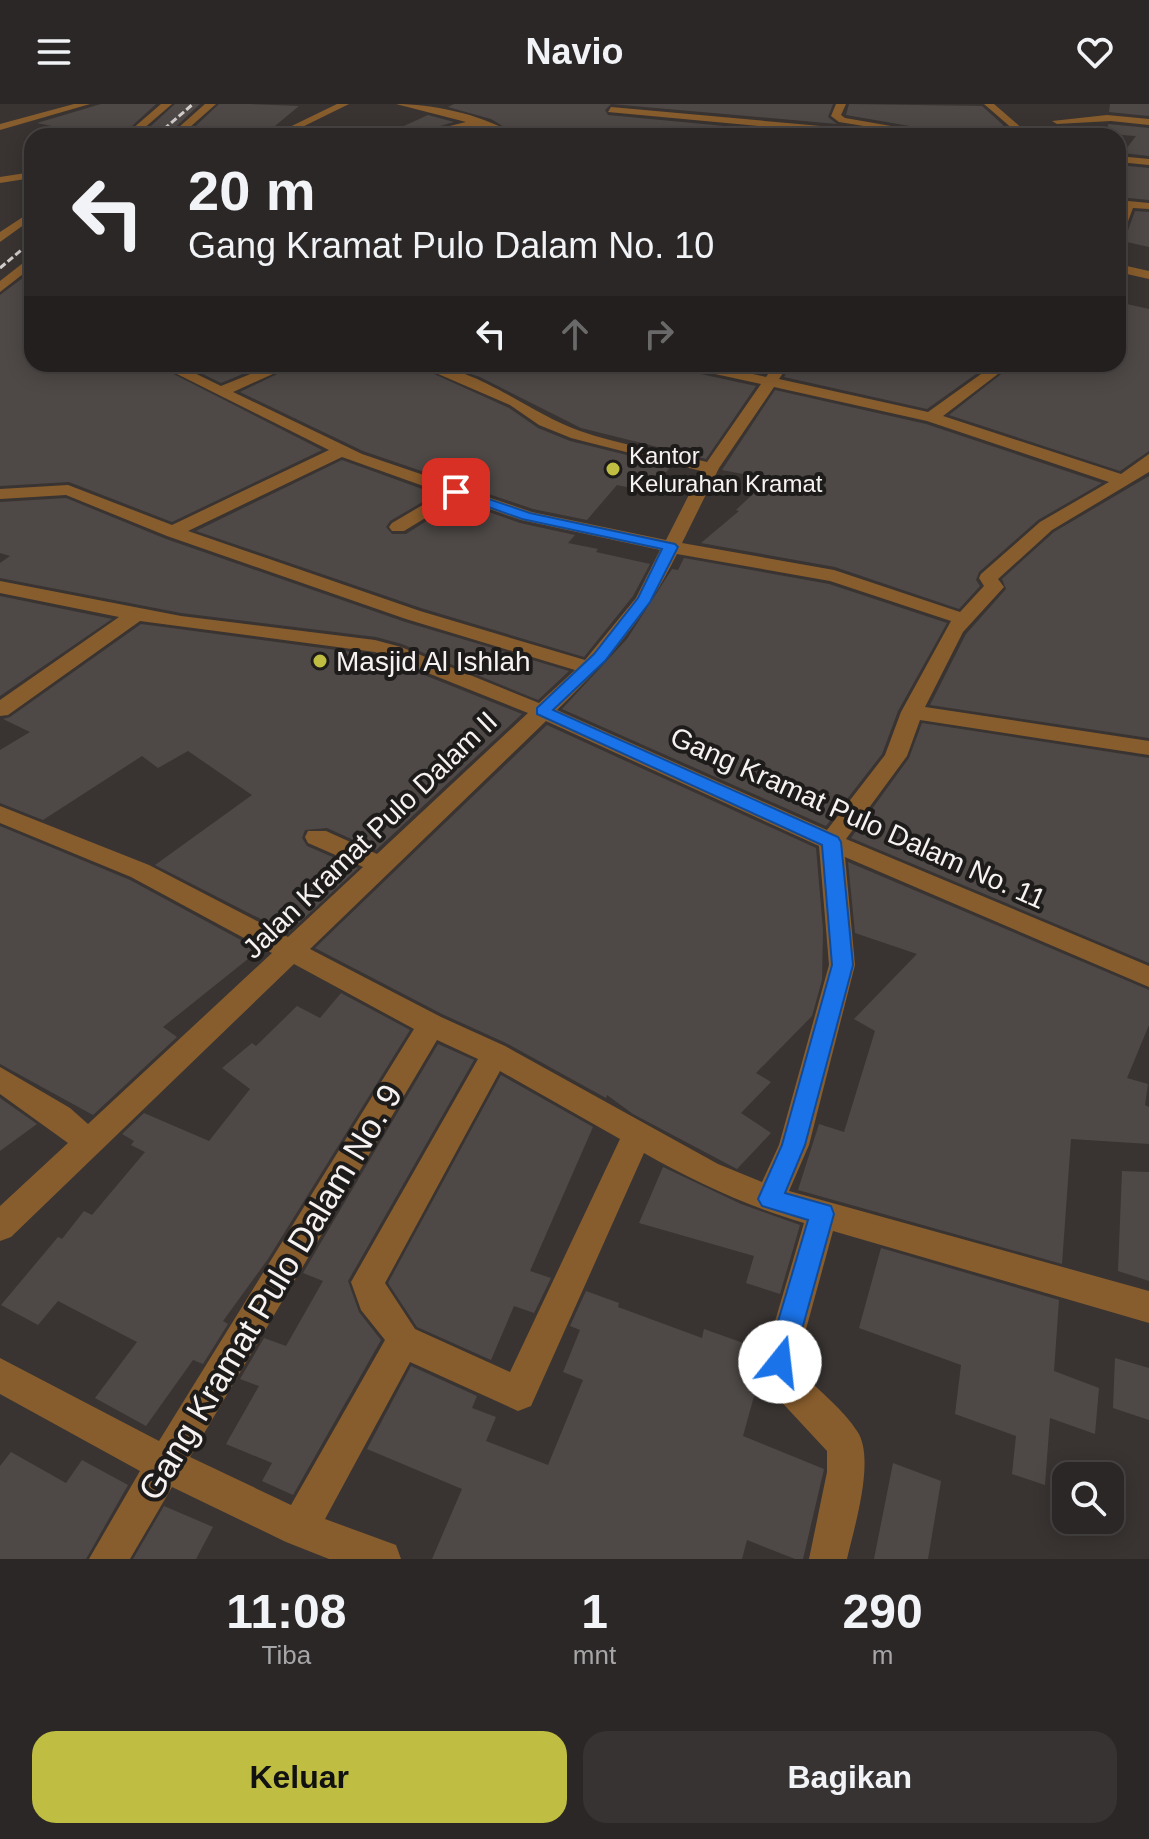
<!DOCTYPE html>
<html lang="id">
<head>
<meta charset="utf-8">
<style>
  :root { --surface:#2b2726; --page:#373332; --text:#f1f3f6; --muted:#a6a5a7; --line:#474443; --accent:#bfbe42 }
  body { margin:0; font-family:Arial,sans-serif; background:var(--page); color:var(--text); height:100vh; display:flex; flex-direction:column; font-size:30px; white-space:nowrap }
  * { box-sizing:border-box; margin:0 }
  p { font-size:26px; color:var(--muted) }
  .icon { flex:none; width:44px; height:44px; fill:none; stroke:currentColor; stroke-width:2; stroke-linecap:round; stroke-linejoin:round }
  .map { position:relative; height:1455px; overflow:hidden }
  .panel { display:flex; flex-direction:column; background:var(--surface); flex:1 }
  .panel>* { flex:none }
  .top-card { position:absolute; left:24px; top:24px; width:1102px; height:244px; border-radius:24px; box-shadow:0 4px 20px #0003,0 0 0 2px var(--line); background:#2b2726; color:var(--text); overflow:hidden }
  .controls { position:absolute; left:1052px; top:1358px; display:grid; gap:16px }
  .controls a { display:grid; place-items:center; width:72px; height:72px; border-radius:16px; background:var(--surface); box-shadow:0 4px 20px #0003,0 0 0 2px var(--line); font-size:40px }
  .pin { position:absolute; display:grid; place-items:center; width:68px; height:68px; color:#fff; margin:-34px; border-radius:16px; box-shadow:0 4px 12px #0006 }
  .me { position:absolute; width:88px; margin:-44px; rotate:16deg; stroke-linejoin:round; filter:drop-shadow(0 0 6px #0008) }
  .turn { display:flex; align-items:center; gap:28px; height:168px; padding:0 32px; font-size:36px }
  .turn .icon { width:104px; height:104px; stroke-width:2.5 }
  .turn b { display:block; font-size:56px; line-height:68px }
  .lanes { display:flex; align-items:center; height:76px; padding:0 32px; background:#0003; justify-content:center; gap:40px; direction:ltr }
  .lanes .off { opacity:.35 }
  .eta { display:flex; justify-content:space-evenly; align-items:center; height:136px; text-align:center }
  .eta b { font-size:48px; font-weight:700; line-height:56px }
  .primary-button { display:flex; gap:16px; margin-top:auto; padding:16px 32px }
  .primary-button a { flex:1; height:92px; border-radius:24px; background:var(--accent); color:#111; font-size:32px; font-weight:700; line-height:92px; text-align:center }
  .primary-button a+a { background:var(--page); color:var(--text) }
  header { display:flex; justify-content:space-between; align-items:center; height:104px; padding:0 32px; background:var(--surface); font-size:36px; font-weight:700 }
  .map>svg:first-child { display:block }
  .building { fill:#4e4947 }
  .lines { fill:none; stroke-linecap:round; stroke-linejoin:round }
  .minor { fill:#885d2d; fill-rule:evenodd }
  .rail { stroke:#d2cdcc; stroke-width:3; stroke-dasharray:7 3; stroke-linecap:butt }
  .route { fill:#1a73e8; stroke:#114b97; stroke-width:2 }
  .poi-dot { fill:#bfbe42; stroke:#1e1c1b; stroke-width:3 }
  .labels { text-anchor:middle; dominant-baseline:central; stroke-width:8; stroke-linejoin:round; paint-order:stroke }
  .far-poi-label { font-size:24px; fill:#f6f2f1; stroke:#1e1c1b; text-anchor:start }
  .poi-label { font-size:28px; fill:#f6f2f1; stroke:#1e1c1b; text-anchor:start }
  .street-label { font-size:28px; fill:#f6f2f1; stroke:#1e1c1b }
  .near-street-label { font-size:34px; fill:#f6f2f1; stroke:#1e1c1b }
</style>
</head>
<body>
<header><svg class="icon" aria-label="menu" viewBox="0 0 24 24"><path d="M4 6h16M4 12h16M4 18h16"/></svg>Navio<svg class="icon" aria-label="heart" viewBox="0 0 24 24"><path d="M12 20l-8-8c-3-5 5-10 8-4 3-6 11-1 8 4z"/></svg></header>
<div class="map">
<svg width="1149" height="1455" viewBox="0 0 1149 1455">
  <rect width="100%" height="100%" fill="#393432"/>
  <g class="building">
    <polygon points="101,0 156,0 121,32 102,32 37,19"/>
    <polygon points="175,0 200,0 166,32 140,32"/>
    <polygon points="219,0 250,0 299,2 263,32 185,32"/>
    <polygon points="454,0 833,0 828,13 837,20 611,0 605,6 608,11 832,32 753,32 667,23 644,32 595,26 594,32 519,32 491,15 448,3"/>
    <polygon points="849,0 982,2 1002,20 1010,32 952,32 950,29 846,11"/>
    <polygon points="1110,0 1149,0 1149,12 1109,8"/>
    <polygon points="428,11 454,18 406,32 382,32"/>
    <polygon points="1108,20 1149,24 1149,52 1123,49 1136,32 1108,30"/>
    <polygon points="1118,61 1149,64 1149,96 1118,93"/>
    <polygon points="1135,107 1149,108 1149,143 1118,136 1127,129"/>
    <polygon points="32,171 32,260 154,260 322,346 172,418 69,378 0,382 0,191 24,173"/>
    <polygon points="1118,198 1149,205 1149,347 1120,367 949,311 1014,260 1118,260"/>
    <polygon points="183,260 267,260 221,279"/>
    <polygon points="298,260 412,260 509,304 538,324 570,337 671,362 650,388 617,381 587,416 533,405 363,347 240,288"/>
    <polygon points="441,260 678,260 682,266 756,282 706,355 581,324 480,273"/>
    <polygon points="792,260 990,260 927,305 784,273"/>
    <polygon points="775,286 926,320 1102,379 1038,416 979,468 976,476 980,482 959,505 835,463 701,439 739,407 736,406 754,389 749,388 764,374 722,366"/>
    <polygon points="342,356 436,390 390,417 386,423 392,430 406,430 458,397 520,419 575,431 568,439 598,445 596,448 650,460 633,492 584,553 421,504 196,427"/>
    <polygon points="1149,372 1149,634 930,601 966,530 1006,485 1002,475 1054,428"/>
    <polygon points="66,394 166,435 405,518 569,567 538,596 402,540 376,533 181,509 0,474 0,459 10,452 0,449 0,398"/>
    <polygon points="684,454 829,480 947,519 898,607 882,650 826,722 562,605 627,535 672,465 678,466"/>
    <polygon points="0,492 112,515 0,592"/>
    <polygon points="141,520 374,551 522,610 376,746 327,724 305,726 302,734 307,742 358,764 288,829 155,761 252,691 188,647 158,664 142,652 43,716 0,699 0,646 30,628 3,615 10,613"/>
    <polygon points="922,619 1149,654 1149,859 851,734 909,654"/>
    <polygon points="547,621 816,744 823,826 822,876 812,912 756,969 771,978 741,1009 771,1029 737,1065 633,1010 607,991 606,994 506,939 442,910 315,844"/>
    <polygon points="0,722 130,776 259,846 163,923 177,933 93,1011 0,960"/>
    <polygon points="848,758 1149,886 1149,921 1127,974 1148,980 1145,1001 1149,1003 1149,1040 1071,1035 1062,1160 798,1086 819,1020 844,1028 875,927 854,915 917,850 855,829"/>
    <polygon points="341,889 410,926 268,1155 223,1217 228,1220 203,1260 193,1256 146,1322 95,1294 137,1238 58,1197 38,1221 1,1201 58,1133 62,1135 84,1107 92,1111 145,1048 131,1041 134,1037 122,1030 144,1009 209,1037 250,985 222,964 252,939 256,942 297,902 320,914"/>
    <polygon points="438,940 474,956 348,1177 359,1208 381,1236 293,1391 262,1377 272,1359 226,1340 259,1282 240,1275 264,1234 286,1242 323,1177 303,1169"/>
    <polygon points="501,971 593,1023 530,1167 551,1174 534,1209 514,1202 491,1256 417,1223 388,1179"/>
    <polygon points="0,994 37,1020 0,1047"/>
    <polygon points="663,1063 741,1100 800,1121 780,1190 746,1179 754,1152 639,1119"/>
    <polygon points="1122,1067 1149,1068 1149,1177 1118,1167"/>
    <polygon points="881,1144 1059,1196 1054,1267 1099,1284 1095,1330 1050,1314 1045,1381 1012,1370 1016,1332 955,1310 961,1261 859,1224"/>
    <polygon points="586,1187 619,1199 618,1203 702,1234 704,1225 763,1246 762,1263 743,1332 824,1365 803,1455 795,1455 747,1436 742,1455 432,1455 462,1385 367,1345 411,1262 477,1292 472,1304 496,1313 486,1337 548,1361 583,1276 563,1268 580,1226 570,1222"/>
    <polygon points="1115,1254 1149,1264 1149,1316 1113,1304"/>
    <polygon points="11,1348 66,1379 82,1356 128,1381 86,1455 0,1455 0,1362"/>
    <polygon points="893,1359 941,1377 928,1455 874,1455"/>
    <polygon points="164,1402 213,1423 196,1455 133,1455"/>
  </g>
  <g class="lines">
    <g class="minor">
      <polygon points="74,0 90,0 0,26 0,20"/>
      <polygon points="161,0 172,0 135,32 124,32"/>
      <polygon points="205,0 216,0 180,32 169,32"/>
      <polygon points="337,0 349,0 284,32 271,32"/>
      <path d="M396 0C433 0 486 11 516 32 501 32 487 21 473 22 451 23 431 32 409 32L466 18Z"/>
      <polygon points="836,0 846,0 841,11 845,14 949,32 925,32 839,18 831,12"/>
      <polygon points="984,0 994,0 1031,32 1021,32"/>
      <polygon points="611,3 843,24 848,27 843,30 608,8"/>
      <polygon points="1107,11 1149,15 1149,21 1111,17 1057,20 1052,17"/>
      <polygon points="1118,52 1149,55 1149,61 1118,58"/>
      <polygon points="32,68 32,74 0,79 0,73"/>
      <polygon points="1118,96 1149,99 1149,105 1133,104 1124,128 1118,132 1118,113 1122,103 1118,102"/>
      <polygon points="32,107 32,115 0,138 0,128"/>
      <polygon points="32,152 32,163 0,188 0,177"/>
      <polygon points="1118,160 1149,167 1149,175 1118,168"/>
      <path d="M157 260H176L221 282 275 260H295L233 288 362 350 532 408 666 436 701 367 571 334 539 321 510 301 415 260C475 260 525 307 580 327 620 341 665 348 707 358L761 280 683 263 681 260H708L766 273 775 260H789L779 275 928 308 995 260H1011L943 312 1121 370 1149 350V368L1052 426 998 475 1004 483 963 528 925 603 1149 637V651L920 616 907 652 846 735 1149 862V883L845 753 855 861 809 1041 789 1087 1149 1187V1219L833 1127 797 1258 801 1268C819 1287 843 1305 857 1327 876 1354 854 1424 847 1455H809L827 1368V1347L775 1291 763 1258 804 1119C747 1102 695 1078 644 1049L531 1302 518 1307 410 1258 325 1415 396 1441 401 1455H329L286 1438 172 1383 130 1455H89L140 1367 0 1290V1254L159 1337 414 925 294 860 11 1133 0 1137V1102L68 1039 0 990V963L70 1004 88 1020 272 849 131 773 0 719V702L149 761 288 833 363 763 308 739 305 733 308 727H326L377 750 528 609 375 548 140 517 8 611 0 612V596L119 513 0 489V477L181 512 375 536 401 543 539 599 575 566 406 515 167 432 66 391 0 395V385L68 381 172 421 329 346ZM774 283 927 317 1109 378 1040 418 981 470 979 474 984 482 960 508 834 466 682 439 719 364ZM342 353 443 389 392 419 389 423 392 427H404L458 394 521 416 660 446 636 494 585 556 420 507 188 427ZM677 450 830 477 951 517 901 608 885 651 827 726 557 606C610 554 644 516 677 450ZM546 617 819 742 829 861 779 1041 762 1078 718 1060 505 942 441 913 310 845ZM437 936 478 955 351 1178 361 1206 385 1236 291 1401 190 1353ZM500 967 620 1035 510 1268 415 1225 385 1179Z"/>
    </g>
    <g class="rail">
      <polyline points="156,32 193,0"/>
      <polyline points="0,164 32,137"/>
    </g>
  </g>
  <polygon class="route" points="456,384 530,409 675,440 678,443 650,498 605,557 553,606 838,733 841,738 853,861 805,1041 785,1089 831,1102 834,1110 793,1258 789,1267 780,1271 770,1267 766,1258 808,1116 762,1102 758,1095 782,1041 832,861 822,741 537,610 537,604 594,550 638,494 662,445 522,415 452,390 452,385"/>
  <g class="poi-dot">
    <circle cx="613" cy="365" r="8"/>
    <circle cx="320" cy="557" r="8"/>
  </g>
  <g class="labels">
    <g class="far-poi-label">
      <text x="629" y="351">Kantor<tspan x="629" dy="28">Kelurahan Kramat</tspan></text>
    </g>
    <g class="poi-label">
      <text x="336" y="557">Masjid Al Ishlah</text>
    </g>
    <g class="street-label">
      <text transform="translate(858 714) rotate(24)">Gang Kramat Pulo Dalam No. 11</text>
      <text transform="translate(370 731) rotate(-44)">Jalan Kramat Pulo Dalam II</text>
    </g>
    <g class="near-street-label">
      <text transform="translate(270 1188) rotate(-59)">Gang Kramat Pulo Dalam No. 9</text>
    </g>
  </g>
</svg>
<div class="controls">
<a><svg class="icon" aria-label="search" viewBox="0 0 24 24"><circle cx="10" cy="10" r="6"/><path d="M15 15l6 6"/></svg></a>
</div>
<div class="pin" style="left:456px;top:388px;background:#d93025"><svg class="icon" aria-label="arrive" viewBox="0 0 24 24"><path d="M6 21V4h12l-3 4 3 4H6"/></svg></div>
<svg class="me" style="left:780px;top:1258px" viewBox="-20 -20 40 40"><circle r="19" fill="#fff"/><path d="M0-13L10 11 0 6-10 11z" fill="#1a73e8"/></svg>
<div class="top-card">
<div class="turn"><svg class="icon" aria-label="left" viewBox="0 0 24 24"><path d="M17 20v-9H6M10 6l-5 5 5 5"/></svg><div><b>20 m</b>Gang Kramat Pulo Dalam No. 10</div></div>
<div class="lanes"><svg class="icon" aria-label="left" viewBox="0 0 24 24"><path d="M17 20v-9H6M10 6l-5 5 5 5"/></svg><svg class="icon off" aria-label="ahead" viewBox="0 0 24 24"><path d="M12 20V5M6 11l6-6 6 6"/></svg><svg class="icon off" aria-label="right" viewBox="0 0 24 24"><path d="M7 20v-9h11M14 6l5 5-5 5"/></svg></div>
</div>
</div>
<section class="panel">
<div class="eta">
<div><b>11:08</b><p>Tiba</p></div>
<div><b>1</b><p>mnt</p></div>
<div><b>290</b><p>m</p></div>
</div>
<div class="primary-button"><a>Keluar</a><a>Bagikan</a></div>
</section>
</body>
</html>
